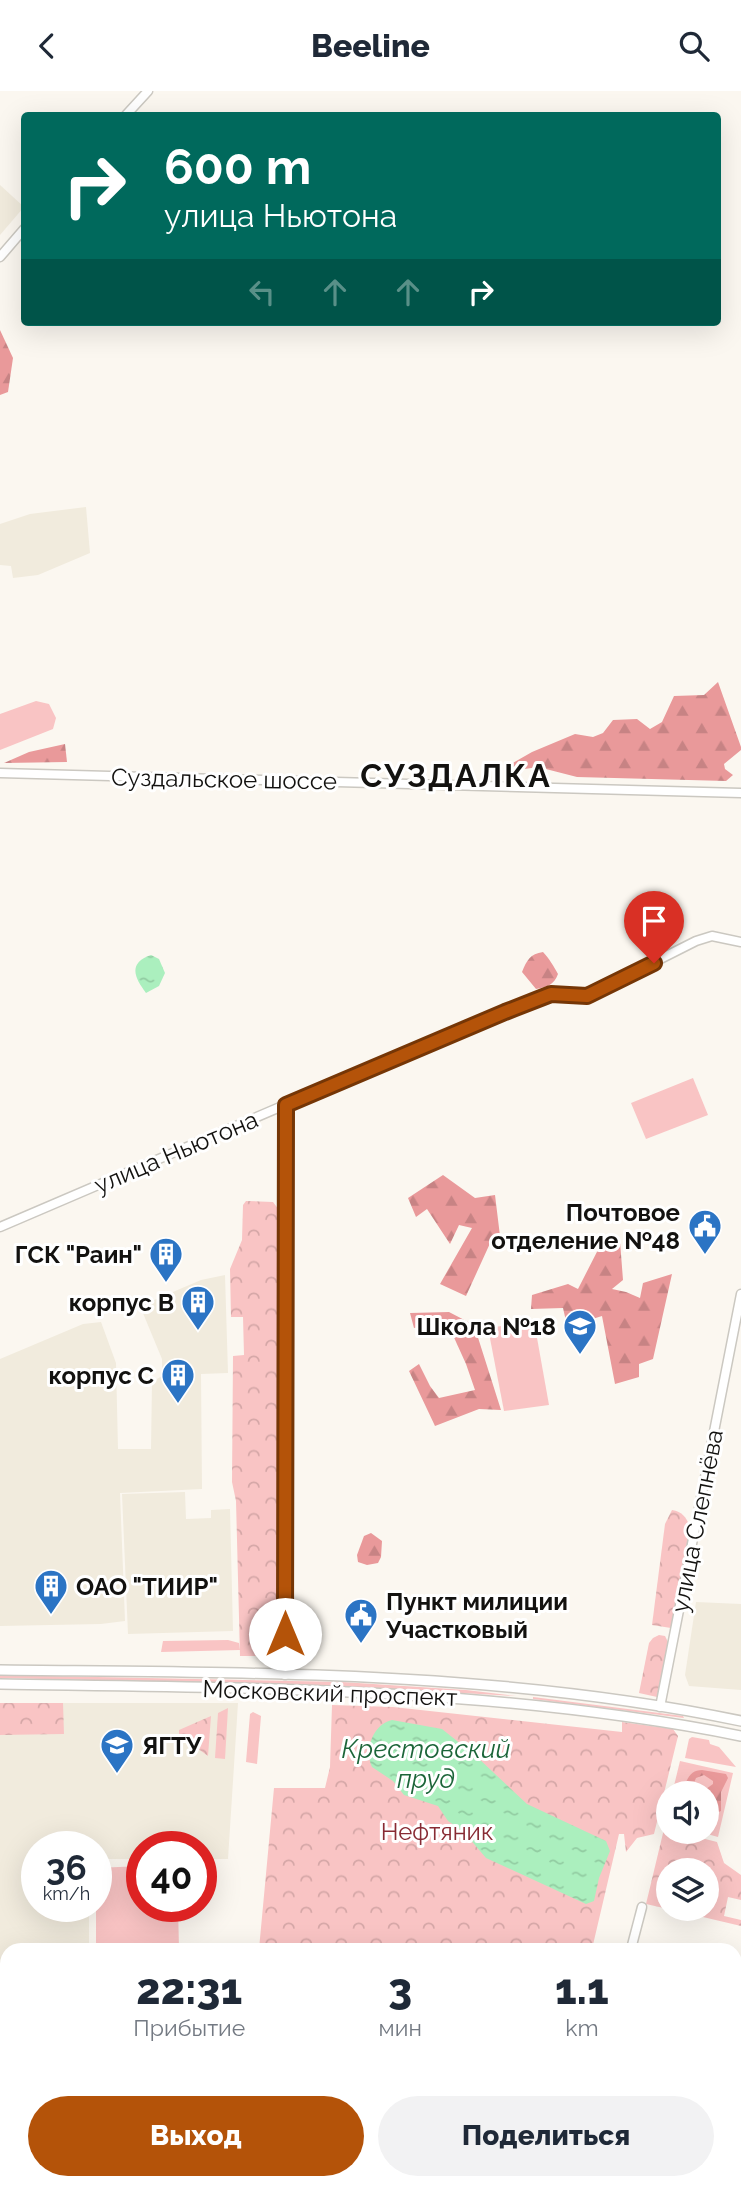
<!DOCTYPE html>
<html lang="ru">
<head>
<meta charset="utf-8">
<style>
  :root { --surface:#fff; --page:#f2f2f3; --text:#1f2937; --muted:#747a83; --accent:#b45309 }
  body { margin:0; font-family:Raleway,sans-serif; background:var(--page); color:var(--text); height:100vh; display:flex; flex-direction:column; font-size:26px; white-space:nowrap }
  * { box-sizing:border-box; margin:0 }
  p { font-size:23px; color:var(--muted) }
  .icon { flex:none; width:38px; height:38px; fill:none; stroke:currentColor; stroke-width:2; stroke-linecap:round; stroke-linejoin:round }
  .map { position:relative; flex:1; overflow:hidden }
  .sheet { position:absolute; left:0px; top:1852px; width:742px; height:247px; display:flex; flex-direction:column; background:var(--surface); border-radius:21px 21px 0 0; box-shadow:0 7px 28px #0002 }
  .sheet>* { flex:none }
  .guide { position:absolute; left:21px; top:21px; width:700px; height:214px; border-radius:7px; box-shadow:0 7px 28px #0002; background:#00695c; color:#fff; overflow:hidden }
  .tools { position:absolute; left:656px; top:1690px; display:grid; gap:14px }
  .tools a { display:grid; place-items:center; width:63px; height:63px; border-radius:50%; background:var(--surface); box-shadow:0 7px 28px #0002; font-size:35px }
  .speed { position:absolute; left:21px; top:1740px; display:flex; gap:14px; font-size:35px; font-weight:700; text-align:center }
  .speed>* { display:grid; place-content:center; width:91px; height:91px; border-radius:50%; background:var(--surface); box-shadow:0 7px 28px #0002; line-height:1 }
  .speed small { font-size:18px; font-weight:400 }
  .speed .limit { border:10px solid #d22; background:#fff; color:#111 }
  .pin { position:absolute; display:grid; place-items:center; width:60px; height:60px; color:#fff; margin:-72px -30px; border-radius:50% 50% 50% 0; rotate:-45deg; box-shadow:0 0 7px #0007 }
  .pin .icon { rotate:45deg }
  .me { position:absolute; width:77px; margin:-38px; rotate:0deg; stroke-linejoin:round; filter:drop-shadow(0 0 5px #0008) }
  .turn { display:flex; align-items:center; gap:24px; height:147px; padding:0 28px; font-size:32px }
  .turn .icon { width:91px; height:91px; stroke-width:2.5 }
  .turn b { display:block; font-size:49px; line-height:60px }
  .lanes { display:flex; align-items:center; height:66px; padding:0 28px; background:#0003; justify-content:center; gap:35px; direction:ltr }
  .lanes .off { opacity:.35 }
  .eta { display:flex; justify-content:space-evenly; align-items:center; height:119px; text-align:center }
  .eta b { font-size:42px; font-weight:800; line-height:49px }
  .primary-button { display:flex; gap:14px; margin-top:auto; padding:14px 28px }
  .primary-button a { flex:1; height:80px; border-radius:42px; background:var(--accent); color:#fff; font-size:28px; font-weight:800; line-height:80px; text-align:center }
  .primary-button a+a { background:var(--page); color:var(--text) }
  header { display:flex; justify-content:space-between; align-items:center; height:91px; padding:0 28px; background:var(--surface); font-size:32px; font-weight:800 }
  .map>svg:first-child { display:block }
  .built { fill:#f1ebdd }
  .grass { fill:#f9c4c4 }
  .forest { fill:url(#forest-firs) }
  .park { fill:url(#park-crowns) }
  .water { fill:url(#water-ripples) }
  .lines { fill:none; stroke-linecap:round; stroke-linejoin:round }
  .secondary-casing { stroke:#cbc8c1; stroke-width:11 }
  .primary-casing { stroke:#cbc8c1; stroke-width:12 }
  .secondary { stroke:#fff; stroke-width:8 }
  .primary { stroke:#fff; stroke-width:9 }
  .route-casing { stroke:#753606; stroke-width:18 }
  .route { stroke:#b45309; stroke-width:12 }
  .labels { text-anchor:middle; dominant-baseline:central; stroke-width:6; stroke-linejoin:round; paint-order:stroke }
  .street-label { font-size:24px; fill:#131210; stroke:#fff }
  .poi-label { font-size:24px; font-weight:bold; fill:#131210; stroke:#fff; text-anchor:end }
  .park-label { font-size:24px; fill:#882b34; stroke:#fff }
  .water-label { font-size:26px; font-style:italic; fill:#1c6539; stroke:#fff }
  .district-label { font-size:32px; font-weight:bold; letter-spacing:2px; fill:#131210; stroke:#fff }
</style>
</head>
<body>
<header><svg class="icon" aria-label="back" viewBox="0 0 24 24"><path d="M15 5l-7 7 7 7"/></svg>Beeline<svg class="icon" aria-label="search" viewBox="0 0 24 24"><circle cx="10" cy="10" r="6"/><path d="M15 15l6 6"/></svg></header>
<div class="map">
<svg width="741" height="2097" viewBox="0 0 741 2097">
  <defs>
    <pattern id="forest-firs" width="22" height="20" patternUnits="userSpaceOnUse" patternTransform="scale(1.75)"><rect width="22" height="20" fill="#e9999a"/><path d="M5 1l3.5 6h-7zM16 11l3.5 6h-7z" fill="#c78384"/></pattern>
    <pattern id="park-crowns" width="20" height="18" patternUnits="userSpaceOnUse" patternTransform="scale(1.75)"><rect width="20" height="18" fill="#f9c4c4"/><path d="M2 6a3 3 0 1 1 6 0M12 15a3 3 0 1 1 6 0" fill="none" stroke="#d5a7a7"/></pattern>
    <pattern id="water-ripples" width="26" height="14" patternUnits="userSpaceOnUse" patternTransform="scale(1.75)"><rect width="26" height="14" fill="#abefbe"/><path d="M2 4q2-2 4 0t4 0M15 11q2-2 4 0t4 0" fill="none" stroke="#92cca2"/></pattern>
  </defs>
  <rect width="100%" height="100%" fill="#fbf7f0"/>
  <g class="built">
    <polygon points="0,94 24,116 0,144"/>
    <polygon points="86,416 90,462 38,484 13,487 11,475 0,474 0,433 30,423"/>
    <polygon points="225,1184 228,1282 201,1283 202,1398 120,1402 125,1530 101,1533 0,1535 0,1268 83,1233 101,1231 116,1272 118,1358 151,1358 152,1291 162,1285 162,1268 140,1215 201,1189"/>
    <polygon points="185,1401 186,1428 211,1427 211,1419 230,1418 233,1540 128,1543 122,1403"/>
    <polygon points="696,1511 741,1513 741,1599 689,1595 685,1584"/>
    <polygon points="0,1612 238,1612 228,1768 201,1768 201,1755 142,1755 142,1768 96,1768 96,1755 37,1755 37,1815 89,1815 89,1858 7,1858 7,1889 0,1889"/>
  </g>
  <g class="grass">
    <polygon points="36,610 49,613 56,627 53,638 0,659 0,623"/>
    <polygon points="693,987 708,1024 646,1048 631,1012"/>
    <polygon points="534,1230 549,1314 504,1320 488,1237"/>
    <polygon points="228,1549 239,1552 240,1559 161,1561 163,1550"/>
    <polygon points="0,1584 342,1591 466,1599 516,1605 341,1595 0,1587"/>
    <polygon points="533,1606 683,1625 684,1627 533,1608"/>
    <polygon points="253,1621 261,1625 257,1673 246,1671 250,1623"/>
    <polygon points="692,1646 709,1649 710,1653 719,1656 736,1676 685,1667 689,1648"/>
    <polygon points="680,1670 733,1682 718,1746 700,1741 707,1741 707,1703 672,1703"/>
    <polygon points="142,1775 142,1815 178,1815 179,1858 96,1858 96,1777"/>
    <polygon points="253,2091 430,2091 429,2097 259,2097"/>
  </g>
  <g class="forest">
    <polygon points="0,239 13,267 8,301 0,304"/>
    <polygon points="718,591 741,656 741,659 724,673 725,678 733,684 726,690 577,686 538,676 504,681 504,677 532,661 575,643 593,646 603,642 613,629 637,628 650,638 662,631 674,605 704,604"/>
    <polygon points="65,653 67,671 4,672 29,661"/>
    <path d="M543 861C549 867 554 876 558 883 554 894 547 896 536 898L522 881C527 869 530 863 543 861Z"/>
    <polygon points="443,1084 475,1107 495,1104 500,1145 492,1148 466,1205 440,1193 472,1137 459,1134 450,1153 427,1118 416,1126 408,1107"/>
    <polygon points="603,1149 620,1150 623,1189 612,1198 626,1201 640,1207 643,1192 672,1183 653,1268 639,1273 639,1286 615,1293 602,1225 586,1230 582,1248 568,1239 563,1217 531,1218 532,1204 568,1193 578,1198"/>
    <polygon points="449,1221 474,1234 501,1319 479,1318 435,1335 409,1280 419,1273 430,1295 439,1307 475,1299 466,1273 447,1231 414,1237 410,1222"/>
    <polygon points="371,1442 382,1450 381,1466 378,1472 367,1474 358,1471 357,1464 364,1445"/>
    <path d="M702 1679 726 1683 728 1687 721 1701V1720L716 1722 707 1713V1703H699L713 1693V1690L704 1684 696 1687 690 1701 683 1703C685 1691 689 1679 702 1679Z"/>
  </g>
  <g class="park">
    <polygon points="246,1110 273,1111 279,1119 282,1565 240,1565 236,1410 232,1391 233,1265 244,1264 243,1226 231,1226 230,1178 242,1149 243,1114"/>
    <path d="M672 1419C683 1421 687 1427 690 1437L671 1537 652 1534 665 1433Z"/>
    <polygon points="659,1544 665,1545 668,1551 657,1606 639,1602 649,1552 653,1547"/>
    <polygon points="0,1612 63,1612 64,1643 0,1644"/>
    <polygon points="332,1614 393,1616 622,1641 622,1631 673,1638 678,1645 654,1743 637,1747 626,1761 624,1743 619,1743 592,1858 259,1858 274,1697 325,1697 330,1676"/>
    <polygon points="228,1617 225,1668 215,1667 218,1622"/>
    <polygon points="211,1625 208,1665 179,1644 179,1639"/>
    <polygon points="664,1738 668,1739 668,1741 678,1741 717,1751 724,1772 741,1784 741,1809 728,1806 724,1825 741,1829 741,1835 669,1818 711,1819 715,1801 707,1799 707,1780 668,1780 668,1818 646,1813"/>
  </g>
  <g class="water">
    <path d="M151 864 159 868 165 882 159 895 146 902C134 886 128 872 151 864Z"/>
    <path d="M392 1629 442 1638 477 1666 527 1713 606 1750 610 1760 599 1787 594 1810 586 1813 486 1767 463 1740 448 1730 438 1715 404 1704 393 1690 372 1676C364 1659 373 1633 392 1629Z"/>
  </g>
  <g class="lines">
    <defs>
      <g id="secondary">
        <polyline points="126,24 148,0"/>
        <polyline points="0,166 24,138"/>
        <polyline points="0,682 741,702"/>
        <polyline points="0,1136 481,930 551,903 587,905 696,850 712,845 741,851"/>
        <polyline points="285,1584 286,1014"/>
        <polyline points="660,1616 741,1203"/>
        <polyline points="631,1858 642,1816"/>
        <polyline points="572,2097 574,2091"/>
      </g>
      <g id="primary">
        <path d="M0 1579C247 1582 498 1579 741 1630"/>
        <path d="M0 1593C248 1597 497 1596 741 1645"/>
      </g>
    </defs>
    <use href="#secondary" class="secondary-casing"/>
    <use href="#primary" class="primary-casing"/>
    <use href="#secondary" class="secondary"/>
    <use href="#primary" class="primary"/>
  </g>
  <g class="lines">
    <defs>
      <polyline id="route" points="285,1543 286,1014 505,921 551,903 587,905 654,872"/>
    </defs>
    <use href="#route" class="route-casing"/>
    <use href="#route" class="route"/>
  </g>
  <defs>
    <symbol id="civic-pin" viewBox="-11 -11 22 30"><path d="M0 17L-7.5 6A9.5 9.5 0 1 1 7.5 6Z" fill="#2b74c4" stroke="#fff"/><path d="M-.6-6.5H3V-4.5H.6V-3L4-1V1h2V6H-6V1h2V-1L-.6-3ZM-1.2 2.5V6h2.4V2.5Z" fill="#fff"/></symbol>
    <symbol id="building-pin" viewBox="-11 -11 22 30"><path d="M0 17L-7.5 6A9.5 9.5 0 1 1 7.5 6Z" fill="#2b74c4" stroke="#fff"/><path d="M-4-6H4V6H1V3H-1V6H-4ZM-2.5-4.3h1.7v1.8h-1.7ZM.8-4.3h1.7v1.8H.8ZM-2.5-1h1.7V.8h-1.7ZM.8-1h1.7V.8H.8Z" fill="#fff"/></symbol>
    <symbol id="school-pin" viewBox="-11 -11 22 30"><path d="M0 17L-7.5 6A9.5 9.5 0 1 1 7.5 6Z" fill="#2b74c4" stroke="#fff"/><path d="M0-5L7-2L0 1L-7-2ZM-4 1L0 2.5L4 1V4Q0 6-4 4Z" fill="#fff"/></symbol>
    <symbol id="university-pin" viewBox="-11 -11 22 30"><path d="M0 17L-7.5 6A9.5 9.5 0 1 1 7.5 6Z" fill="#2b74c4" stroke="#fff"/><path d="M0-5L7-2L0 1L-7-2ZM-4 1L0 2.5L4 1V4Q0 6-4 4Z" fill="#fff"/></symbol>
  </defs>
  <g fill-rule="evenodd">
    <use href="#civic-pin" x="686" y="1116" width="38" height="52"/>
    <use href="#building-pin" x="147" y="1144" width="38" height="52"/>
    <use href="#building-pin" x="179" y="1192" width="38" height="52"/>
    <use href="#school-pin" x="561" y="1216" width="38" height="52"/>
    <use href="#building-pin" x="159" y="1265" width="38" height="52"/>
    <use href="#building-pin" x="32" y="1476" width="38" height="52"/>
    <use href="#civic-pin" x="342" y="1505" width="38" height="52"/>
    <use href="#university-pin" x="98" y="1635" width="38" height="52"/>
  </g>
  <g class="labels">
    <g class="street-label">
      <text transform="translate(224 688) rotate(1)">Суздальское шоссе</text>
      <text transform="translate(176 1061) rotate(-23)">улица Ньютона</text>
      <text transform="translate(697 1430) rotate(-79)">улица Слепнёва</text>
      <text transform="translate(330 1602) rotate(2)">Московский проспект</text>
    </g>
    <g class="poi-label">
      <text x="680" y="1121">Почтовое<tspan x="680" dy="28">отделение №48</tspan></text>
      <text x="142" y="1163">ГСК "Раин"</text>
      <text x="174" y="1211">корпус В</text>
      <text x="556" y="1235">Школа №18</text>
      <text x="154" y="1284">корпус С</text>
      <text x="76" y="1495" text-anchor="start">ОАО "ТИИР"</text>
      <text x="386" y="1510" text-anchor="start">Пункт милиции<tspan x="386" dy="28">Участковый</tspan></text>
      <text x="142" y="1654" text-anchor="start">ЯГТУ</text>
    </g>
    <g class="park-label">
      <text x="437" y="1740">Нефтяник</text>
    </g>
    <g class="water-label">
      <text x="426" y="1658">Крестовский<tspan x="426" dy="30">пруд</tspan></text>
    </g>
    <g class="district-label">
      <text x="456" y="684">СУЗДАЛКА</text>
    </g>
  </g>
</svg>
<div class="tools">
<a><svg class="icon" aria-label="sound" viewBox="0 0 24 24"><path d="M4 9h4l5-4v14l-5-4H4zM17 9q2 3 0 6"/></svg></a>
<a><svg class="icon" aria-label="layers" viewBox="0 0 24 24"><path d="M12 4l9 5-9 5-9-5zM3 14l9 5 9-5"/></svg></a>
</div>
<div class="speed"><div>36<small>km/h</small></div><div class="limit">40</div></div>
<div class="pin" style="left:654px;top:872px;background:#d93025"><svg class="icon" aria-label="arrive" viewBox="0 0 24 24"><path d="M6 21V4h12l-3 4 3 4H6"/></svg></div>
<svg class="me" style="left:285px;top:1543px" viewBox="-20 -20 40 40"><circle r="19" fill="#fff"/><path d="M0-13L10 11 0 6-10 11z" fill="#b45309"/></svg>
<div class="guide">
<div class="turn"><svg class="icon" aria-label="right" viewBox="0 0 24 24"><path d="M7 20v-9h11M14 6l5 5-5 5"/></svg><div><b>600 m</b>улица Ньютона</div></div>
<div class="lanes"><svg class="icon off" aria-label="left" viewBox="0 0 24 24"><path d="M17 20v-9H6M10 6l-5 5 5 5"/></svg><svg class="icon off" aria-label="ahead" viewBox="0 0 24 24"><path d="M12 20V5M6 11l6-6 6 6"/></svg><svg class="icon off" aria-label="ahead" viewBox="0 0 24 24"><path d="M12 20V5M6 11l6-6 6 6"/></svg><svg class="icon" aria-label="right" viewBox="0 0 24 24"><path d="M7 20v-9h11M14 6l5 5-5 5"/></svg></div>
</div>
<section class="sheet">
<div class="eta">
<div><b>22:31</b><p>Прибытие</p></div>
<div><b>3</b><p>мин</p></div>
<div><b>1.1</b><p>km</p></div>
</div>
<div class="primary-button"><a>Выход</a><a>Поделиться</a></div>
</section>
</div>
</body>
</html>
